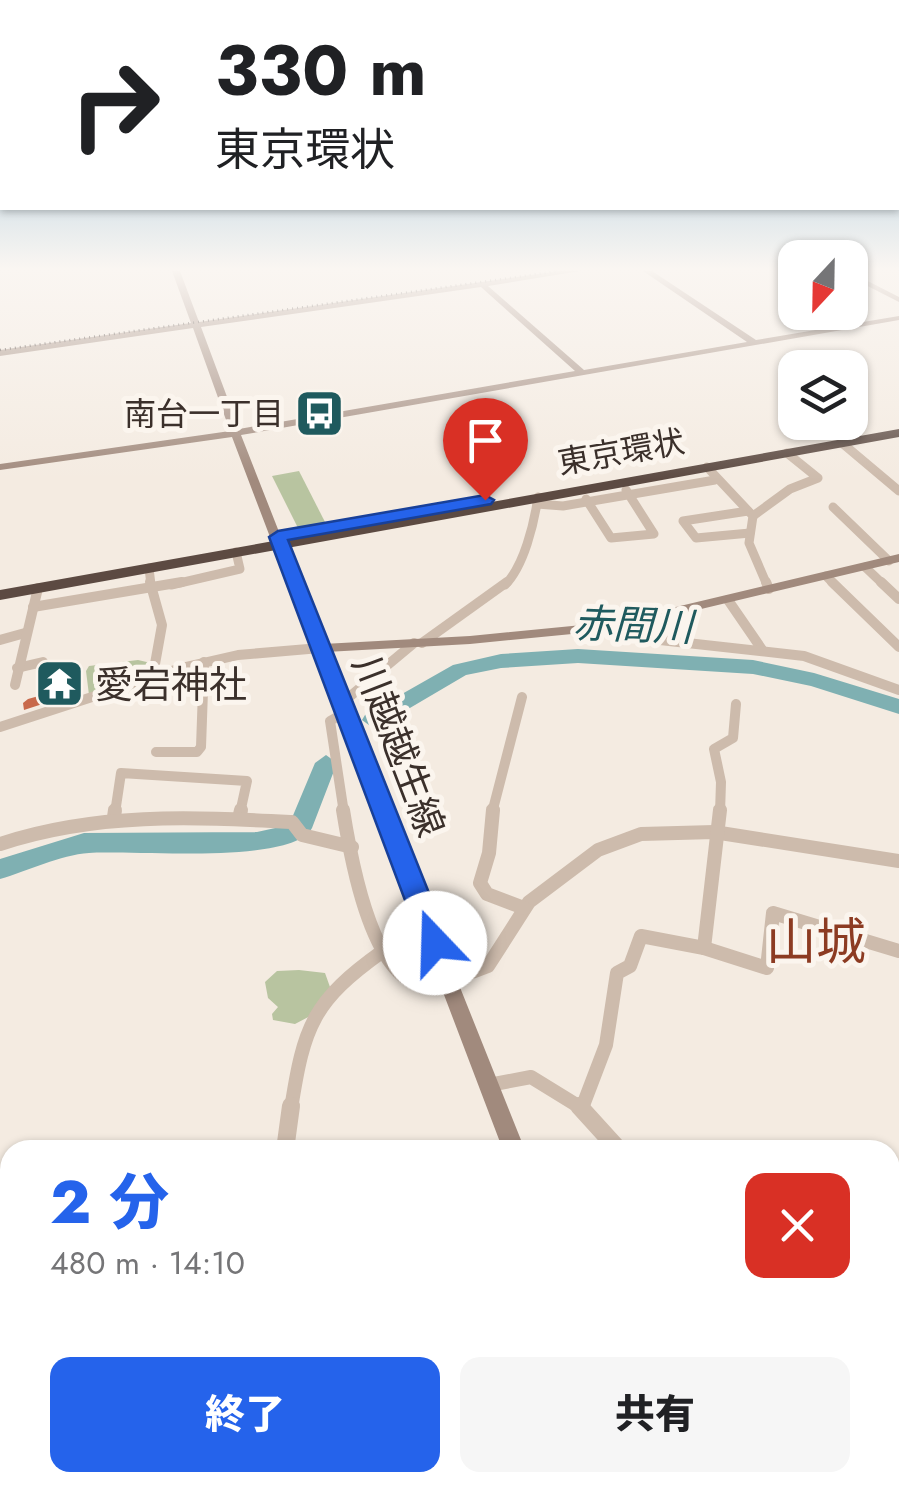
<!DOCTYPE html>
<html lang="ja">
<head>
<meta charset="utf-8">
<style>
  :root { --surface:#fff; --page:#f6f6f6; --text:#202124; --muted:#757577; --accent:#2563eb }
  body { margin:0; font-family:Jost,"Noto Sans JP",sans-serif; background:var(--page); color:var(--text); height:100vh; display:flex; flex-direction:column; font-size:38px; white-space:nowrap }
  * { box-sizing:border-box; margin:0 }
  p { font-size:32px; color:var(--muted) }
  .icon { flex:none; width:55px; height:55px; fill:none; stroke:currentColor; stroke-width:2; stroke-linecap:round; stroke-linejoin:round }
  .map { position:relative; flex:1; overflow:hidden }
  .details { position:absolute; left:0px; top:1140px; width:900px; height:352px; display:flex; flex-direction:column; background:var(--surface); border-radius:30px 30px 0 0; box-shadow:0 2px 8px #0004 }
  .details>* { flex:none }
  .banner { position:absolute; left:0px; top:0px; width:900px; height:210px; box-shadow:0 2px 8px #0004; background:#fff; color:var(--text); overflow:hidden }
  .needle { width:65px; rotate:202deg }
  .tools { position:absolute; left:778px; top:240px; display:grid; gap:20px }
  .tools a { display:grid; place-items:center; width:90px; height:90px; border-radius:20px; background:var(--surface); box-shadow:0 2px 8px #0004; font-size:50px }
  .pin { position:absolute; display:grid; place-items:center; width:85px; height:85px; color:#fff; margin:-102px -42px; border-radius:50% 50% 50% 0; rotate:-45deg; box-shadow:0 0 10px #0007 }
  .pin .icon { rotate:45deg }
  .me { position:absolute; width:110px; margin:-55px; rotate:339deg; stroke-linejoin:round; filter:drop-shadow(0 0 8px #0008) }
  .turn { display:flex; align-items:center; gap:35px; height:210px; padding:0 50px; font-size:45px }
  .turn .icon { width:130px; height:130px; stroke-width:2.5 }
  .turn b { display:block; font-size:70px; line-height:85px }
  .round { display:grid; place-items:center; flex:none; width:105px; height:105px; border-radius:20px; background:var(--page) }
  .overview { display:flex; align-items:center; justify-content:space-between; height:170px; padding:0 50px }
  h1 { font-size:60px; font-weight:800; line-height:75px; color:var(--accent) }
  .button { display:flex; gap:20px; margin-top:auto; padding:20px 50px }
  .button a { flex:1; height:115px; border-radius:20px; background:var(--accent); color:#fff; font-size:40px; font-weight:800; line-height:115px; text-align:center }
  .button a+a { background:var(--page); color:var(--text) }
  .map>svg:first-child { display:block }
  .green { fill:#b8c4a0 }
  .lines { fill:none; stroke-linecap:round; stroke-linejoin:round }
  .stream { stroke:#7fb0b2; stroke-width:6 }
  .river { fill:#7fb0b2; fill-rule:evenodd }
  .building { fill:#c8694b }
  .street-far3 { stroke:#cdbbac; stroke-width:9 }
  .street-far2 { stroke:#cdbbac; stroke-width:10 }
  .street-far1 { stroke:#cdbbac; stroke-width:14 }
  .street { stroke:#cdbbac; stroke-width:18 }
  .secondary { fill:#a18a7d; fill-rule:evenodd }
  .highway { fill:#5c4a42; fill-rule:evenodd }
  .rail { stroke:#3b302b; stroke-width:2.5; stroke-dasharray:1 4; stroke-linecap:butt }
  .route { fill:#2563eb; stroke:#184099; stroke-width:2.5 }
  .labels { text-anchor:middle; dominant-baseline:central; stroke-width:10; stroke-linejoin:round; paint-order:stroke }
  .far-poi-label { font-size:32px; fill:#3b302b; stroke:#fbf5ee; text-anchor:end }
  .far-street-label { font-size:32px; fill:#3b302b; stroke:#fbf5ee }
  .poi-label { font-size:38px; fill:#3b302b; stroke:#fbf5ee; text-anchor:start }
  .street-label { font-size:38px; fill:#3b302b; stroke:#fbf5ee }
  .water-label { font-size:40px; font-style:italic; fill:#1f5a5e; stroke:#fbf5ee }
  .near-quarter-label { font-size:50px; fill:#8c3b22; stroke:#fbf5ee }
</style>
</head>
<body>
<div class="map">
<svg width="899" height="1491" viewBox="0 0 899 1491">
  <rect width="100%" height="100%" fill="#f4ebe1"/>
  <g class="green">
    <polygon points="299,471 325,522 298,528 272,476"/>
    <polygon points="138,660 151,663 150,673 89,695 86,671 89,666"/>
    <polygon points="299,970 325,973 330,987 314,1014 295,1024 273,1020 272,1014 278,1007 268,998 265,982 277,971"/>
  </g>
  <g class="lines">
    <polyline class="stream" points="106,1491 121,1491"/>
    <g class="river">
      <polygon points="578,649 753,660 814,673 899,699 899,714 811,686 753,674 578,663 501,668 466,675 381,725 373,728 362,720 365,715 453,665 501,654"/>
      <path d="M326 755 337 763 312 828C293 865 132 850 89 853 60 855 28 871 0 879V859L84 833 257 832 289 825 315 763Z"/>
    </g>
  </g>
  <polygon class="building" points="62,679 67,696 24,710 23,703 28,699 53,692 49,683"/>
  <g class="lines">
    <g class="street-far3">
      <polyline points="842,443 899,491"/>
      <polyline points="707,467 753,516 749,543 767,585"/>
      <polyline points="586,499 611,538 654,534 626,490"/>
      <polyline points="537,504 563,506 715,480"/>
      <polyline points="833,507 889,561"/>
      <polyline points="748,511 683,521 696,538 750,533"/>
      <polyline points="753,516 790,489 818,478 787,453"/>
      <polyline points="865,567 884,585"/>
      <polyline points="149,568 151,585"/>
      <polyline points="826,576 835,585"/>
      <polyline points="171,585 240,569 236,552"/>
      <path d="M505 585C524 566 534 524 538 497"/>
    </g>
    <g class="street-far2">
      <polyline points="150,582 162,625 153,675"/>
      <polyline points="766,582 769,589"/>
      <polyline points="832,582 899,647"/>
      <polyline points="881,582 899,599"/>
      <polyline points="728,600 763,651"/>
      <polyline points="33,607 182,582"/>
      <polyline points="613,626 660,640 804,656 899,690"/>
      <polyline points="0,640 25,633"/>
      <polyline points="422,643 507,582"/>
      <polyline points="17,668 43,662"/>
      <polyline points="15,685 38,588"/>
      <polyline points="342,703 414,643"/>
      <polyline points="0,727 181,668 238,655 320,648"/>
      <polyline points="156,752 197,752 201,747 204,662"/>
      <polyline points="115,813 121,773 247,781 240,813"/>
      <polyline points="344,813 330,721 346,712"/>
      <polyline points="492,813 522,697"/>
      <polyline points="720,813 721,782 714,749 733,738 736,704"/>
    </g>
    <g class="street-far1">
      <path d="M343 810C350 854 370 974 421 985L451 980 488 966 529 902 598 850 641 834 714 832 899 861"/>
      <polyline points="493,810 489,853 480,883 487,894 524,908"/>
      <polyline points="114,817 115,810"/>
      <polyline points="239,819 241,810"/>
      <path d="M0 844C96 812 192 817 292 822L302 835 352 847"/>
      <polyline points="704,948 767,968 773,913 899,951"/>
      <polyline points="489,1085 531,1077 583,1109"/>
      <polyline points="582,1108 606,1045 617,973 630,966 641,936 704,948 720,810"/>
      <path d="M291 1109C304 1025 313 1001 383 951"/>
    </g>
    <g class="street">
      <polyline points="579,1106 619,1150"/>
      <polyline points="285,1150 291,1106"/>
      <polyline points="890,1334 899,1314"/>
      <polyline points="890,1391 899,1397"/>
      <polyline points="569,1482 569,1491"/>
    </g>
    <g class="secondary">
      <path d="M172 271H180L199 322 559 271H580L488 286 584 370 747 342 643 271H652L756 340 899 316V320L241 435 323 644 470 636 613 622 899 554V562L613 630 470 644 326 652 525 1150H503L232 437 0 470V464L230 431 193 328 0 356V350L191 323ZM481 287 575 371 239 429 201 327Z"/>
      <polygon points="850,272 899,297 899,302 850,277"/>
      <polygon points="624,1482 651,1482 652,1491 626,1491"/>
    </g>
    <polygon class="highway" points="899,429 899,437 0,600 0,590"/>
    <polyline class="rail" points="0,350 559,271"/>
  </g>
  <linearGradient id="sky" x2="0" y2="1"><stop stop-color="#7eb2d2"/><stop offset="0.56" stop-color="#faf6f2"/><stop offset="1" stop-color="#faf6f2" stop-opacity="0"/></linearGradient>
  <rect width="899" height="480" fill="url(#sky)"/>
  <polygon class="route" points="485,495 494,500 491,504 288,540 449,943 445,951 435,955 426,951 421,943 269,537 278,531"/>
  <defs>
    <symbol id="bus-square" viewBox="-11 -11 22 22"><rect x="-9" y="-9" width="18" height="18" rx="4" fill="#1f5a5e" stroke="#fbf5ee"/><path d="M-5-6H5V4H4V6H2V4H-2V6H-4V4H-5ZM-3.5-4V0h7V-4ZM-3.5 1.2v1.5H-2V1.2ZM2 1.2v1.5H3.5V1.2Z" fill="#fff"/></symbol>
    <symbol id="temple-square" viewBox="-11 -11 22 22"><rect x="-9" y="-9" width="18" height="18" rx="4" fill="#1f5a5e" stroke="#fbf5ee"/><path d="M0-6L5-2H3V0L6.5 2.5H4V6H1.5V3h-3V6H-4V2.5H-6.5L-3 0V-2H-5Z" fill="#fff"/></symbol>
  </defs>
  <g fill-rule="evenodd">
    <use href="#bus-square" x="292" y="386" width="55" height="55"/>
    <use href="#temple-square" x="32" y="656" width="55" height="55"/>
  </g>
  <g class="labels">
    <g class="far-poi-label">
      <text x="284" y="414">南台一丁目</text>
    </g>
    <g class="far-street-label">
      <text transform="translate(621 452) rotate(-10)">東京環状</text>
    </g>
    <g class="poi-label">
      <text x="95" y="684">愛宕神社</text>
    </g>
    <g class="street-label">
      <text transform="translate(399 746) rotate(69)">川越越生線</text>
    </g>
    <g class="water-label">
      <text transform="translate(633 625) rotate(2)">赤間川</text>
    </g>
    <g class="near-quarter-label">
      <text x="816" y="941">山城</text>
    </g>
  </g>
</svg>
<div class="tools">
<a><svg class="needle" viewBox="-14 -14 28 28"><path d="M0-13l5 13h-10z" fill="#e53935"/><path d="M0 13l5-13h-10z" fill="#757577"/></svg></a>
<a><svg class="icon" aria-label="layers" viewBox="0 0 24 24"><path d="M12 4l9 5-9 5-9-5zM3 14l9 5 9-5"/></svg></a>
</div>
<div class="pin" style="left:485px;top:500px;background:#d93025"><svg class="icon" aria-label="arrive" viewBox="0 0 24 24"><path d="M6 21V4h12l-3 4 3 4H6"/></svg></div>
<svg class="me" style="left:435px;top:943px" viewBox="-20 -20 40 40"><circle r="19" fill="#fff"/><path d="M0-13L10 11 0 6-10 11z" fill="#2563eb"/></svg>
<div class="banner">
<div class="turn"><svg class="icon" aria-label="right" viewBox="0 0 24 24"><path d="M7 20v-9h11M14 6l5 5-5 5"/></svg><div><b>330 m</b>東京環状</div></div>
</div>
<section class="details">
<div class="overview"><div><h1>2 分</h1><p>480 m · 14:10</p></div><a class="round" style="background:#d93025;color:#fff"><svg class="icon" aria-label="close" viewBox="0 0 24 24"><path d="M6 6l12 12M18 6L6 18"/></svg></a></div>
<div class="button"><a>終了</a><a>共有</a></div>
</section>
</div>
</body>
</html>
